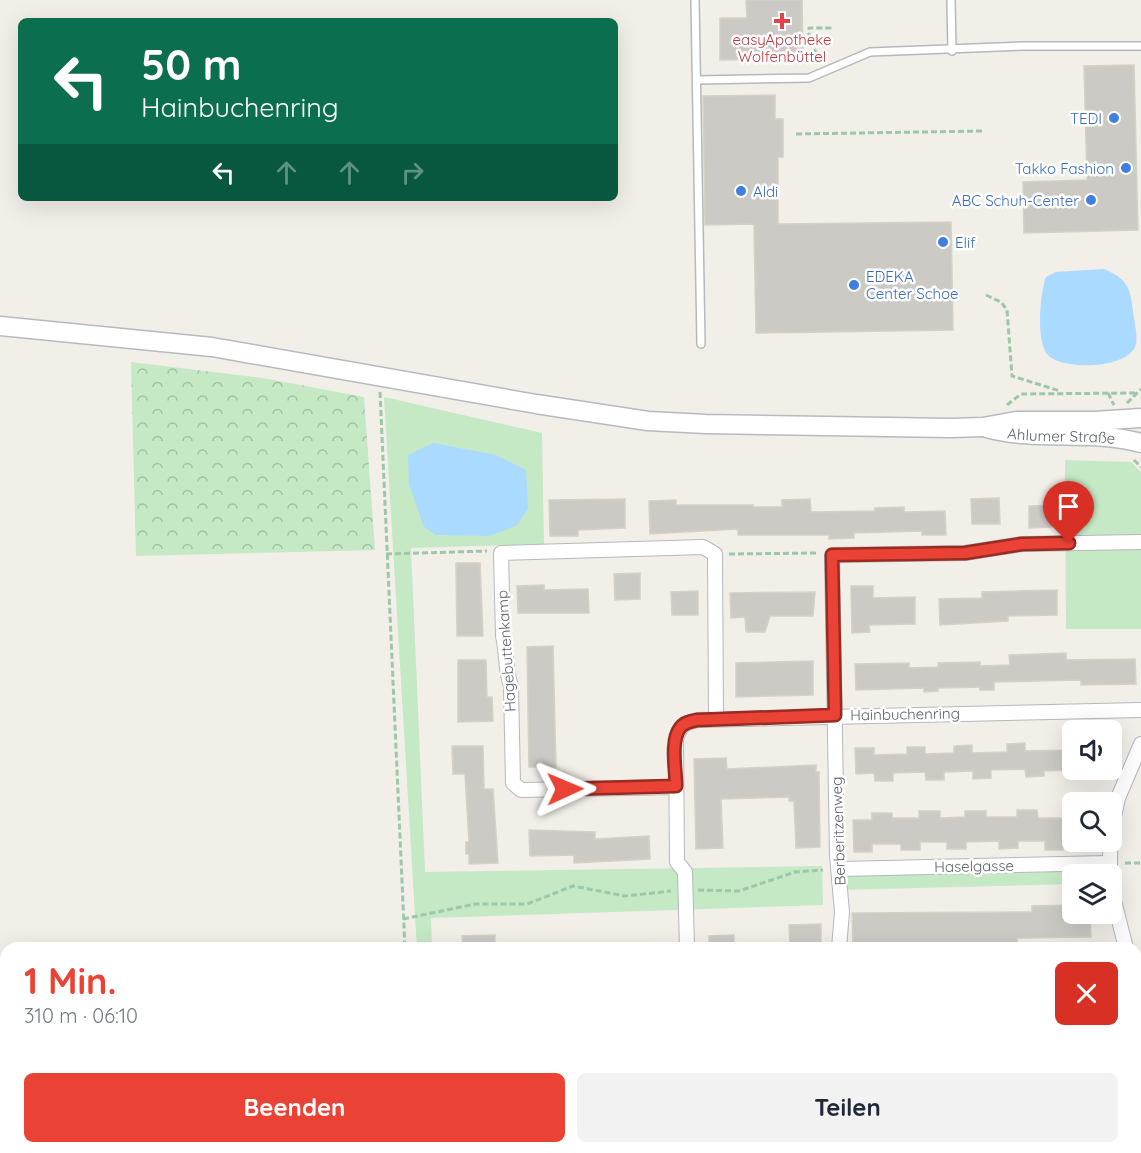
<!DOCTYPE html>
<html lang="de">
<head>
<meta charset="utf-8">
<style>
  :root { --surface:#fff; --page:#f2f2f3; --text:#1f2937; --muted:#747a83; --accent:#ea4335 }
  body { margin:0; font-family:Quicksand,sans-serif; background:var(--page); color:var(--text); height:100vh; display:flex; flex-direction:column; font-size:22px; white-space:nowrap }
  * { box-sizing:border-box; margin:0 }
  p { font-size:20px; color:var(--muted) }
  .icon { flex:none; width:33px; height:33px; fill:none; stroke:currentColor; stroke-width:2; stroke-linecap:round; stroke-linejoin:round }
  .map { position:relative; flex:1; overflow:hidden }
  .sheet { position:absolute; left:0px; top:942px; width:1142px; height:212px; display:flex; flex-direction:column; background:var(--surface); border-radius:18px 18px 0 0; box-shadow:0 6px 24px #0002 }
  .sheet>* { flex:none }
  .guide { position:absolute; left:18px; top:18px; width:600px; height:183px; border-radius:9px; box-shadow:0 6px 24px #0002; background:#0b6e4f; color:#fff; overflow:hidden }
  .controls { position:absolute; left:1062px; top:720px; display:grid; gap:12px }
  .controls a { display:grid; place-items:center; width:60px; height:60px; border-radius:9px; background:var(--surface); box-shadow:0 6px 24px #0002; font-size:30px }
  .pin { position:absolute; display:grid; place-items:center; width:51px; height:51px; color:#fff; margin:-62px -26px; border-radius:50% 50% 50% 0; rotate:-45deg; box-shadow:0 0 6px #0007 }
  .pin .icon { rotate:45deg }
  .me { position:absolute; width:66px; margin:-33px; rotate:89deg; stroke-linejoin:round; filter:drop-shadow(0 0 4px #0008) }
  .turn { display:flex; align-items:center; gap:21px; height:126px; padding:0 24px; font-size:27px }
  .turn .icon { width:78px; height:78px; stroke-width:2.5 }
  .turn b { display:block; font-size:42px; line-height:51px }
  .lanes { display:flex; align-items:center; height:57px; padding:0 24px; background:#0003; justify-content:center; gap:30px; direction:ltr }
  .lanes .off { opacity:.35 }
  .round { display:grid; place-items:center; flex:none; width:63px; height:63px; border-radius:9px; background:var(--page) }
  .summary { display:flex; align-items:center; justify-content:space-between; height:102px; padding:0 24px }
  h1 { font-size:36px; font-weight:700; line-height:45px; color:var(--accent) }
  .button { display:flex; gap:12px; margin-top:auto; padding:12px 24px }
  .button a { flex:1; height:69px; border-radius:9px; background:var(--accent); color:#fff; font-size:24px; font-weight:700; line-height:69px; text-align:center }
  .button a+a { background:var(--page); color:var(--text) }
  .map>svg:first-child { display:block }
  .grass { fill:#c5e8c5 }
  .forest { fill:url(#forest-crowns) }
  .water { fill:#aadaff }
  .building { fill:#cccac5; stroke:#d6d1c6; stroke-width:1.5 }
  .lines { fill:none; stroke-linecap:round; stroke-linejoin:round }
  .service-casing { stroke:#b5b8bc; stroke-width:10 }
  .minor-casing { stroke:#b5b8bc; stroke-width:16 }
  .secondary-casing { stroke:#b6babf; stroke-width:21 }
  .path { stroke:#9cc7a9; stroke-width:3; stroke-dasharray:6 3; stroke-linecap:butt }
  .service { stroke:#fff; stroke-width:7 }
  .minor { stroke:#fff; stroke-width:14 }
  .secondary { stroke:#fff; stroke-width:18 }
  .route-casing { stroke:#982c22; stroke-width:15 }
  .route { stroke:#ea4335; stroke-width:10 }
  .health-dot { fill:#e0444e; stroke:#fff; stroke-width:2 }
  .shop-dot { fill:#3f7fe0; stroke:#fff; stroke-width:2 }
  .labels { text-anchor:middle; dominant-baseline:central; stroke-width:5; stroke-linejoin:round; paint-order:stroke }
  .health-label { font-size:15px; fill:#be3a42; stroke:#fff }
  .shop-label { font-size:15px; fill:#366cbe; stroke:#fff; text-anchor:end }
  .street-label { font-size:15px; fill:#5f6368; stroke:#fff }
</style>
</head>
<body>
<div class="map">
<svg width="1141" height="1153" viewBox="0 0 1141 1153">
  <defs>
    <pattern id="forest-crowns" width="20" height="18" patternUnits="userSpaceOnUse" patternTransform="scale(1.5)"><rect width="20" height="18" fill="#c5e8c5"/><path d="M2 6a3 3 0 1 1 6 0M12 15a3 3 0 1 1 6 0" fill="none" stroke="#a3c0a4"/></pattern>
  </defs>
  <rect width="100%" height="100%" fill="#f1efe8"/>
  <g class="grass">
    <polygon points="384,397 542,433 544,544 411,548 425,872 822,866 823,905 431,918 432,948 417,948"/>
    <polygon points="1065,460 1131,462 1141,472 1141,629 1066,629"/>
    <polygon points="1104,868 1104,874 1072,874 1072,884 838,890 838,872"/>
  </g>
  <polygon class="forest" points="131,362 263,378 364,397 375,550 136,556"/>
  <g class="water">
    <path d="M1104 269C1127 279 1130 286 1133 311 1134 321 1139 339 1135 347 1125 369 1061 371 1047 354 1036 339 1040 294 1046 277L1056 272Z"/>
    <polygon points="433,443 496,455 526,470 528,509 517,525 490,536 436,535 424,527 409,484 408,455"/>
  </g>
  <g class="building">
    <polygon points="746,0 802,0 803,59 720,60 720,18 747,18"/>
    <polygon points="1134,65 1138,230 1024,233 1023,182 1087,180 1084,66"/>
    <polygon points="775,95 775,119 783,119 783,157 778,157 778,224 951,222 953,330 756,333 754,224 705,225 703,96"/>
    <polygon points="999,498 1000,524 972,524 971,499"/>
    <polygon points="625,499 625,528 578,530 578,536 550,536 549,500"/>
    <polygon points="810,499 811,512 875,511 875,508 904,507 904,512 945,511 946,535 922,535 922,531 854,533 854,538 829,539 829,535 738,535 738,529 650,534 649,501 676,500 676,505 753,505 753,507 782,507 782,500"/>
    <polygon points="1052,505 1052,527 1029,528 1029,506"/>
    <polygon points="456,563 480,563 483,636 457,636"/>
    <polygon points="640,573 640,599 615,600 614,574"/>
    <polygon points="544,585 544,590 588,589 589,613 518,613 517,586"/>
    <polygon points="851,586 873,586 873,598 915,597 915,624 869,625 870,632 852,633"/>
    <polygon points="1057,590 1057,615 1008,616 1008,621 940,625 939,599 982,598 982,592"/>
    <polygon points="698,591 698,615 672,615 671,592"/>
    <polygon points="815,592 813,616 770,616 765,632 746,632 745,617 731,618 730,593"/>
    <polygon points="553,646 556,767 529,767 527,647"/>
    <polygon points="1066,653 1066,660 1135,659 1136,684 1081,685 1081,680 994,682 994,690 980,690 980,687 938,688 938,691 924,692 924,688 856,690 855,664 909,663 909,668 938,667 938,663 980,662 980,666 1010,665 1009,655"/>
    <polygon points="458,660 486,660 487,697 492,697 493,721 458,722"/>
    <polygon points="813,661 813,695 736,697 736,663"/>
    <polygon points="1025,743 1025,751 1072,750 1072,770 1044,771 1044,776 1026,777 1025,769 991,770 991,778 973,779 973,771 944,772 944,780 926,780 925,772 893,773 893,781 875,781 874,773 856,774 855,748 874,748 874,755 907,754 907,747 925,747 925,754 954,753 954,746 972,745 972,753 1007,752 1007,744"/>
    <polygon points="452,746 483,746 484,789 493,789 498,863 469,864 469,854 466,854 466,842 469,842 465,774 453,774"/>
    <polygon points="726,758 727,769 816,765 816,772 819,772 820,847 796,848 794,801 789,801 789,797 721,799 723,848 696,849 694,759"/>
    <polygon points="1017,810 1037,810 1038,818 1072,818 1072,842 1063,843 1063,850 1045,850 1045,841 1018,841 1018,848 999,849 999,841 966,842 966,849 947,849 947,842 920,842 920,850 901,850 901,844 872,844 872,852 854,852 853,820 872,820 872,813 892,813 892,818 919,818 919,811 940,811 940,818 965,817 965,811 986,811 986,817 1017,817"/>
    <polygon points="529,830 595,832 595,839 649,836 650,859 574,863 574,855 530,856"/>
    <polygon points="1072,905 1072,914 1090,914 1091,937 1017,938 1018,945 853,945 852,913 1032,912 1032,906"/>
    <polygon points="821,924 821,948 790,948 789,925"/>
    <polygon points="495,935 495,948 463,948 462,936"/>
    <polygon points="734,935 734,948 709,948 709,936"/>
  </g>
  <g class="lines">
    <defs>
      <g id="service">
        <polyline points="695,0 701,344"/>
        <polyline points="951,0 952,51"/>
        <polyline points="697,80 809,78 870,52 1025,46 1141,46"/>
      </g>
      <g id="minor">
        <path d="M676 787 521 790 513 783 511 686C505 670 507 653 503 636L501 553 703 547 715 554 716 719"/>
        <polyline points="1112,826 1118,798 1141,744"/>
        <polyline points="1110,842 1110,874"/>
        <polyline points="840,869 1109,863"/>
        <polyline points="1112,893 1126,948"/>
        <path d="M687 948 685 872 677 862 676 739C680 726 684 723 697 720L1141 710"/>
        <polyline points="839,948 842,912 837,856 832,555 965,553 1022,544 1141,542"/>
        <polyline points="1136,968 1141,979"/>
        <polyline points="517,1148 518,1153"/>
        <polyline points="684,1148 684,1153"/>
        <polyline points="848,1148 848,1153"/>
      </g>
      <g id="secondary">
        <polyline points="0,326 212,347 536,404 648,421 706,424 950,428 983,427 1016,421 1094,421 1141,418"/>
        <path id="s1" d="M987 428C1038 442 1091 429 1141 443"/>
      </g>
    </defs>
    <use href="#service" class="service-casing"/>
    <use href="#minor" class="minor-casing"/>
    <use href="#secondary" class="secondary-casing"/>
    <g class="path">
      <polyline points="822,62 809,41 809,28 832,28"/>
      <polyline points="796,134 983,131"/>
      <polyline points="986,295 1001,302 1007,310 1012,376 1060,391"/>
      <polyline points="380,392 405,948"/>
      <polyline points="1108,393 1114,405"/>
      <polyline points="1127,403 1141,389"/>
      <polyline points="1007,405 1021,394 1136,393"/>
      <polyline points="1134,460 1141,467"/>
      <polyline points="386,554 487,551"/>
      <polyline points="729,554 818,553"/>
      <polyline points="1125,863 1141,863"/>
      <polyline points="698,890 739,891 795,872 823,870"/>
      <polyline points="403,919 475,904 527,904 573,886 625,896 671,891"/>
      <polyline points="415,1148 415,1153"/>
    </g>
    <use href="#service" class="service"/>
    <use href="#minor" class="minor"/>
    <use href="#secondary" class="secondary"/>
  </g>
  <g class="lines">
    <defs>
      <path id="route" d="M565 789 676 786C676 771 670 741 680 728 684 722 692 721 697 720L835 715 832 555 965 553 1022 544 1069 543"/>
    </defs>
    <use href="#route" class="route-casing"/>
    <use href="#route" class="route"/>
  </g>
  <path class="health-dot" d="M779 12h6v6h6v6h-6v6h-6v-6h-6v-6h6z"/>
  <g class="shop-dot">
    <circle cx="1114" cy="118" r="6"/>
    <circle cx="1126" cy="168" r="6"/>
    <circle cx="741" cy="191" r="6"/>
    <circle cx="1091" cy="200" r="6"/>
    <circle cx="943" cy="242" r="6"/>
    <circle cx="854" cy="285" r="6"/>
  </g>
  <g class="labels">
    <g class="health-label">
      <text x="782" y="39">easyApotheke<tspan x="782" dy="17">Wolfenbüttel</tspan></text>
    </g>
    <g class="shop-label">
      <text x="1102" y="118">TEDI</text>
      <text x="1114" y="168">Takko Fashion</text>
      <text x="753" y="191" text-anchor="start">Aldi</text>
      <text x="1079" y="200">ABC Schuh-Center</text>
      <text x="955" y="242" text-anchor="start">Elif</text>
      <text x="866" y="276" text-anchor="start">EDEKA<tspan x="866" dy="17">Center Schoe</tspan></text>
    </g>
    <g class="street-label">
      <text stroke="none"><textPath href="#s1" startOffset="75">Ahlumer Straße</textPath></text>
      <text transform="translate(506 651) rotate(-94)">Hagebuttenkamp</text>
      <text transform="translate(905 714) rotate(-1)">Hainbuchenring</text>
      <text transform="translate(838 831) rotate(-92)">Berberitzenweg</text>
      <text transform="translate(974 866) rotate(-1)">Haselgasse</text>
    </g>
  </g>
</svg>
<div class="controls">
<a><svg class="icon" aria-label="sound" viewBox="0 0 24 24"><path d="M4 9h4l5-4v14l-5-4H4zM17 9q2 3 0 6"/></svg></a>
<a><svg class="icon" aria-label="search" viewBox="0 0 24 24"><circle cx="10" cy="10" r="6"/><path d="M15 15l6 6"/></svg></a>
<a><svg class="icon" aria-label="layers" viewBox="0 0 24 24"><path d="M12 4l9 5-9 5-9-5zM3 14l9 5 9-5"/></svg></a>
</div>
<div class="pin" style="left:1069px;top:543px;background:#d93025"><svg class="icon" aria-label="arrive" viewBox="0 0 24 24"><path d="M6 21V4h12l-3 4 3 4H6"/></svg></div>
<svg class="me" style="left:565px;top:789px" viewBox="-20 -20 40 40"><path d="M0-17L14 15 0 8-14 15z" fill="#ea4335" stroke="#fff" stroke-width="4"/></svg>
<div class="guide">
<div class="turn"><svg class="icon" aria-label="left" viewBox="0 0 24 24"><path d="M17 20v-9H6M10 6l-5 5 5 5"/></svg><div><b>50 m</b>Hainbuchenring</div></div>
<div class="lanes"><svg class="icon" aria-label="left" viewBox="0 0 24 24"><path d="M17 20v-9H6M10 6l-5 5 5 5"/></svg><svg class="icon off" aria-label="ahead" viewBox="0 0 24 24"><path d="M12 20V5M6 11l6-6 6 6"/></svg><svg class="icon off" aria-label="ahead" viewBox="0 0 24 24"><path d="M12 20V5M6 11l6-6 6 6"/></svg><svg class="icon off" aria-label="right" viewBox="0 0 24 24"><path d="M7 20v-9h11M14 6l5 5-5 5"/></svg></div>
</div>
<section class="sheet">
<div class="summary"><div><h1>1 Min.</h1><p>310 m · 06:10</p></div><a class="round" style="background:#d93025;color:#fff"><svg class="icon" aria-label="close" viewBox="0 0 24 24"><path d="M6 6l12 12M18 6L6 18"/></svg></a></div>
<div class="button"><a>Beenden</a><a>Teilen</a></div>
</section>
</div>
</body>
</html>
